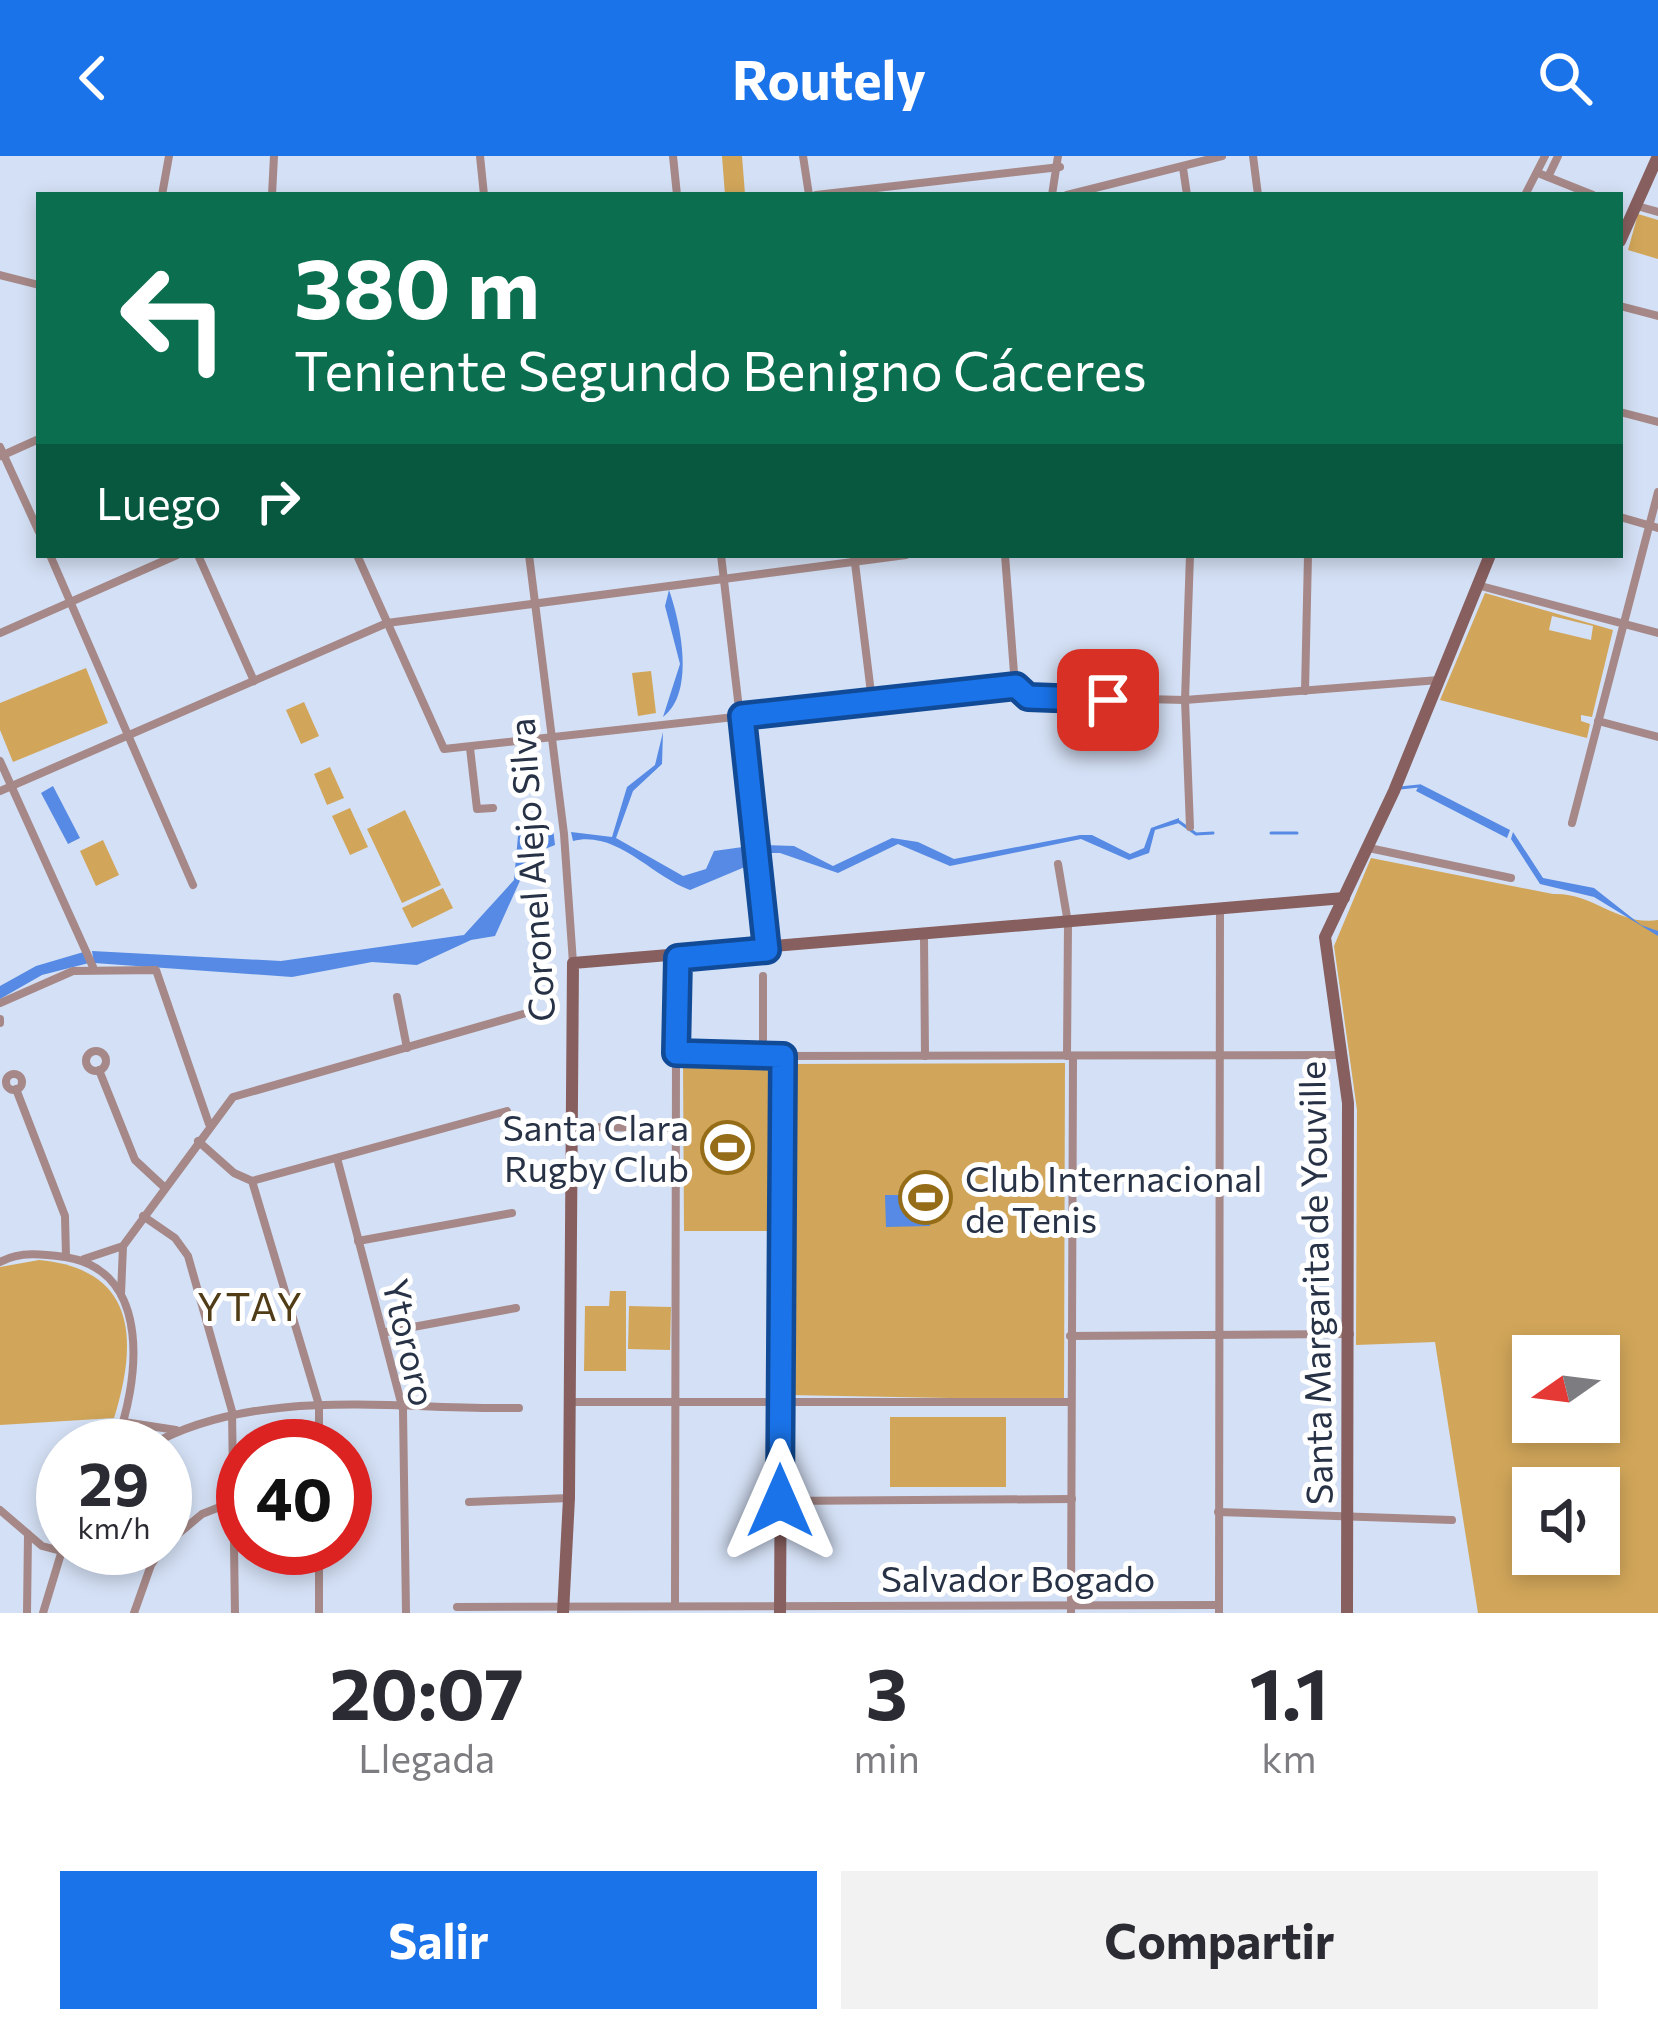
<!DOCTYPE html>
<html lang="es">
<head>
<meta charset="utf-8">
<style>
  :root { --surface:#fff; --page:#f2f2f3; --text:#2b2b33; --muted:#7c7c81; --accent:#1a73e8 }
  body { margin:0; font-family:Commissioner,sans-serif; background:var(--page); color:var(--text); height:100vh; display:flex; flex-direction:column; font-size:45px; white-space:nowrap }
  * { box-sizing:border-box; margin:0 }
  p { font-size:39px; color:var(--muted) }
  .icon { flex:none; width:66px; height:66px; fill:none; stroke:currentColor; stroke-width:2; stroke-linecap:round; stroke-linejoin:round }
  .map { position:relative; height:1457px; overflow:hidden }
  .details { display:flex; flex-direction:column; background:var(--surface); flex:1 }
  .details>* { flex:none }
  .top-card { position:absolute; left:36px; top:36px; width:1587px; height:366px; border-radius:0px; box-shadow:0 6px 18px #0003; background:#0b6e4f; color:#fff; overflow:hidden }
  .needle { width:78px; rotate:256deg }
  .fabs { position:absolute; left:1512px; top:1179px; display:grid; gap:24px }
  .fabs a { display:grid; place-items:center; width:108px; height:108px; border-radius:0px; background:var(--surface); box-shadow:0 6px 18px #0003; font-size:60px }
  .speed { position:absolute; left:36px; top:1263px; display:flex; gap:24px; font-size:60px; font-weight:700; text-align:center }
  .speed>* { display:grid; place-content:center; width:156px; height:156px; border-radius:50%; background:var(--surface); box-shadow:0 6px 18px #0003; line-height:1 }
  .speed small { font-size:30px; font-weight:400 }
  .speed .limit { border:18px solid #d22; background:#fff; color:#111 }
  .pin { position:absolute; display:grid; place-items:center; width:102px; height:102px; color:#fff; margin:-51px; border-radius:24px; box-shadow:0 6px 18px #0006 }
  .me { position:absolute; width:132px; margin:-66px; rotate:0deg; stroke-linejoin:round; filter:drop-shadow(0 0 9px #0008) }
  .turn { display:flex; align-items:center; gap:42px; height:252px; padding:0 60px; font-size:54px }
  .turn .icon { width:156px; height:156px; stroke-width:2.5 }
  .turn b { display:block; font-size:84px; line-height:102px }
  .then { display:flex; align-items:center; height:114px; padding:0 60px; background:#0003; gap:24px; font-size:45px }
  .eta { display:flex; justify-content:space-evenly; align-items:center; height:204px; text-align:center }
  .eta b { font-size:72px; font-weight:700; line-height:84px }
  .cta { display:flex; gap:24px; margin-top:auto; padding:24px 60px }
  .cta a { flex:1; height:138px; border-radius:0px; background:var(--accent); color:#fff; font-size:48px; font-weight:700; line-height:138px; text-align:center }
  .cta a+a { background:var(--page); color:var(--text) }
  header { display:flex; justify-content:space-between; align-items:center; height:156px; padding:0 60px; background:var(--accent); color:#fff; font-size:54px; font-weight:700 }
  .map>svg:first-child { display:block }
  .green { fill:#d1a65a; fill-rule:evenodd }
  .water { fill:#568ae4 }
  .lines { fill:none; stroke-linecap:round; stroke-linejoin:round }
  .stream { stroke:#568ae4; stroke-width:3 }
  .street { stroke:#a58887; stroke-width:8 }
  .secondary { stroke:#875f5e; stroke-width:12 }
  .route-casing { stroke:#114b97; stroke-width:30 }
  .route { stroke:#1a73e8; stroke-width:21 }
  .labels { text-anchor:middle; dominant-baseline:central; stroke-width:10; stroke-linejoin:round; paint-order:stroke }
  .street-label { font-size:36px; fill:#273246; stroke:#fff }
  .poi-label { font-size:36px; fill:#273246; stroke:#fff; text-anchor:end }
  .neighbourhood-label { font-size:39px; letter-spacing:3px; fill:#503c17; stroke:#fff }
</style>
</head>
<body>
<header><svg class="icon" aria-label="back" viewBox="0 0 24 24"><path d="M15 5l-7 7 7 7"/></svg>Routely<svg class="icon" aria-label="search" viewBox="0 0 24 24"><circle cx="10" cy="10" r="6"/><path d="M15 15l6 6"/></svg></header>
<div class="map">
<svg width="1658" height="1457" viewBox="0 0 1658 1457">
  <rect width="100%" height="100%" fill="#d4e0f5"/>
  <g class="green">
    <polygon points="722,0 742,0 745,38 725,39"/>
    <polygon points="1638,58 1658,64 1658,103 1628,94"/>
    <path d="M1485 437 1613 474 1592 561 1581 559V565L1590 568 1587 582 1440 544ZM1552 460 1593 470 1591 484 1549 474Z"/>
    <polygon points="86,512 108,567 13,606 0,574 0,547"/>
    <polygon points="651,515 656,557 638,560 632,517"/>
    <polygon points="304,546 319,580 301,588 286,554"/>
    <polygon points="330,611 344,642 327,649 314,618"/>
    <polygon points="350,652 368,691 350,699 332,660"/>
    <polygon points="405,654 441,729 402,747 367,673"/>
    <polygon points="103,684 119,719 96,730 80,695"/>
    <path d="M1371 702 1553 738C1594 736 1617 770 1658 764V1457H1478L1435 1186 1356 1189 1357 954 1334 790ZM1533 1200H1599V1266H1533ZM1533 1332H1599V1398H1533Z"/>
    <polygon points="443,732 453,752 412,772 402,752"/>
    <polygon points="774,906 772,1075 684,1075 683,907"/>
    <polygon points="1065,907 1064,1244 787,1239 791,908"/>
    <path d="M39 1104C137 1113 138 1185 114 1262L0 1269V1111Z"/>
    <polygon points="610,1135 626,1135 626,1215 584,1215 585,1150 609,1150"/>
    <polygon points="629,1150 671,1151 670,1194 628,1193"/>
    <rect x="890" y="1261" width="116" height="70"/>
  </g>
  <g class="water">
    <path d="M669 434C679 462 697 536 663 561L680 508 665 450Z"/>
    <path d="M663 576 662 608 633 635 616 682 683 720 706 713 714 695 750 690 752 708 690 734C651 720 617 674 573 685L571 676 612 681 627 631 655 609Z"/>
    <polygon points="1420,628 1510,674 1507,682 1416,635"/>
    <polygon points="53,630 80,682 68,688 41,637"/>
    <polygon points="1179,662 1179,667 1155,674 1149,697 1129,704 1081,683 950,710 898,688 838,717 780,697 765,697 765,689 794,690 833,710 892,682 918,686 954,703 1080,679 1092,679 1130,698 1144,692 1151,672"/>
    <polygon points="553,672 555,689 532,698 495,780 471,784 417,809 372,806 292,821 94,807 92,795 281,805 464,779 514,724 518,680"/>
    <polygon points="1513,676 1543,722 1594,732 1641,769 1658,775 1658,780 1594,741 1540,728 1511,683"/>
    <polygon points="87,795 89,807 42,819 0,843 0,830 36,810"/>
    <polygon points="885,1039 908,1039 909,1050 929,1050 930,1070 886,1071"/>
  </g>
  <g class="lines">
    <g class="stream">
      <polyline points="1400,632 1419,630"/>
      <polyline points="1178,665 1196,678 1213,677"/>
      <polyline points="1271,677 1297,677"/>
    </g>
    <g class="street">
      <polyline points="480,0 484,39"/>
      <polyline points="673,0 677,39"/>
      <polyline points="803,0 809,39"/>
      <polyline points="1253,0 1258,39"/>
      <polyline points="1183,12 1187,39"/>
      <polyline points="1538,17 1593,39"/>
      <polyline points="1548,21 1558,0"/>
      <polyline points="162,39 169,0"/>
      <polyline points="272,39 274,0"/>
      <polyline points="816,39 1060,11"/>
      <polyline points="1052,39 1058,0"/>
      <polyline points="1067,39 1222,0"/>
      <polyline points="1525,39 1545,0"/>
      <polyline points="1637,50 1658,56"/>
      <polyline points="0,119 39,129"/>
      <polyline points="1620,150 1658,160"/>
      <polyline points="1620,256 1658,266"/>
      <polyline points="0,291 39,376"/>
      <polyline points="1,300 39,283"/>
      <polyline points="1620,361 1658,372"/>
      <polyline points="50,399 193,729"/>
      <polyline points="198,399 254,525"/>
      <polyline points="357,399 444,593 1015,530"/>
      <polyline points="529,399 564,678 573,807"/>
      <polyline points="721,399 767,792"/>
      <polyline points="854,399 872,545"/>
      <polyline points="1005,399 1015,530 1022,540 1185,544 1439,524"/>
      <polyline points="1477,429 1658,477"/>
      <polyline points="0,477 177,399"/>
      <polyline points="1305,535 1308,399"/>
      <polyline points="1598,565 1658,581"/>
      <polyline points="470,592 477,653 493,652"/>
      <polyline points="0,605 93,811"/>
      <polyline points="0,635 387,467 906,399"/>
      <polyline points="1572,667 1658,336"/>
      <polyline points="1190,671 1185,544 1190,399"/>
      <polyline points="1369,692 1511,722"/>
      <polyline points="1058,708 1068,767 1067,900"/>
      <polyline points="924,781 925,900"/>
      <polyline points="763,820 763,900"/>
      <polyline points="397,841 407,892"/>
      <polyline points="0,847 73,815 156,814 209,968"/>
      <polyline points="0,863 0,867"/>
      <circle cx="96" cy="905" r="10"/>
      <polyline points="784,900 1342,899"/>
      <polyline points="99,914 135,1004 164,1031"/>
      <circle cx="14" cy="926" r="8"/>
      <polyline points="16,933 65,1060 66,1101"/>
      <polyline points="572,971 675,972"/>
      <polyline points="198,985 234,1017 252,1025 319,1249 319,1290"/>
      <polyline points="337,1002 403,1254 406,1457"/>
      <polyline points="252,1025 507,955"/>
      <polyline points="143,1060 175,1082 188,1100 232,1255 235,1457"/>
      <polyline points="358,1085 512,1057"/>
      <polyline points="84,1103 120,1091"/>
      <path d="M0 1106C20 1095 43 1098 65 1101 154 1115 139 1228 115 1290"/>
      <polyline points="121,1138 123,1090 233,941 523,858"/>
      <polyline points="386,1176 516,1152"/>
      <polyline points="1070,1180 1350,1178"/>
      <polyline points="569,1246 1070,1246"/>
      <polyline points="124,1266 176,1274"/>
      <path d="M149 1290C256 1229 398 1254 519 1252"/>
      <polyline points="780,1345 1072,1343"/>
      <polyline points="469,1346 569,1342"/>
      <polyline points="0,1354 28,1378 27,1457"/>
      <polyline points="1218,1356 1452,1364"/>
      <polyline points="28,1378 42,1390 61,1395"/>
      <polyline points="165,1389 202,1358 235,1345"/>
      <polyline points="319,1392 319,1457"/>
      <polyline points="675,1449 676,897"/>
      <polyline points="457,1451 1219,1449"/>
      <polyline points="43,1457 63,1391"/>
      <polyline points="134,1457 151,1409 163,1392"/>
      <polyline points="1071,1457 1073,900"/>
      <polyline points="1219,1457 1220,751"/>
    </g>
    <g class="secondary">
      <polyline points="1620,85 1658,0"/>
      <polyline points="678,802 676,897 783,900 780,1457"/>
      <polyline points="563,1457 569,1342 573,807 1344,742"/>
      <polyline points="1347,1457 1348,947 1325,781 1394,635 1490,399"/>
    </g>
  </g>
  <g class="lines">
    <defs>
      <polyline id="route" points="780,1345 783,900 676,897 678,802 767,794 742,560 1016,530 1028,541 1108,544"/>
    </defs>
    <use href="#route" class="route-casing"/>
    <use href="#route" class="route"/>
  </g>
  <defs>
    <symbol id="stadium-ring" viewBox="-11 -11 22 22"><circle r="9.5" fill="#fff" stroke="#956c17" stroke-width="1.5"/><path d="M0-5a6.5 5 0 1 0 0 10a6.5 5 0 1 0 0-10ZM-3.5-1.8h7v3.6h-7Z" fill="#956c17"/></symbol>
  </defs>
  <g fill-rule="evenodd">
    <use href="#stadium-ring" x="698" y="962" width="59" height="59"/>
    <use href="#stadium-ring" x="896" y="1012" width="59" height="59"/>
  </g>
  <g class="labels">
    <g class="street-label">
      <text transform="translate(530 714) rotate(-94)">Coronel Alejo Silva</text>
      <text transform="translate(1314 1127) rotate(-91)">Santa Margarita de Youville</text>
      <text transform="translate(411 1186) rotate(77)">Ytororo</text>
      <text x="1018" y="1421">Salvador Bogado</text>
    </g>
    <g class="poi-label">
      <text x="689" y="970">Santa Clara<tspan x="689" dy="41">Rugby Club</tspan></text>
      <text x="965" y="1021" text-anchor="start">Club Internacional<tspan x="965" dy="41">de Tenis</tspan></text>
    </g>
    <g class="neighbourhood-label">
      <text x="251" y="1149">YTAY</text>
    </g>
  </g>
</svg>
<div class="fabs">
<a><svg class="needle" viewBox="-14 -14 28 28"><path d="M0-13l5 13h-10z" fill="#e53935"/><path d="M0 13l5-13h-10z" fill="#7c7c81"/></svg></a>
<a><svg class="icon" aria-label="sound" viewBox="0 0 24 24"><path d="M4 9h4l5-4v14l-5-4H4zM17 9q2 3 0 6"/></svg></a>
</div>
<div class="speed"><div>29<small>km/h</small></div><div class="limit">40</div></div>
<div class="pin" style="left:1108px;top:544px;background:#d93025"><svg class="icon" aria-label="arrive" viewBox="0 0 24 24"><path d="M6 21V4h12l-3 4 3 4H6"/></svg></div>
<svg class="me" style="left:780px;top:1345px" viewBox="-20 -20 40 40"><path d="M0-17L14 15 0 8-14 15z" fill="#1a73e8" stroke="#fff" stroke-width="4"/></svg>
<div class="top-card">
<div class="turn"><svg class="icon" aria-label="left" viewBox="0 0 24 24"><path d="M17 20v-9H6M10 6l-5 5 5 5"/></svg><div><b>380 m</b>Teniente Segundo Benigno Cáceres</div></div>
<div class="then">Luego<svg class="icon" aria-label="right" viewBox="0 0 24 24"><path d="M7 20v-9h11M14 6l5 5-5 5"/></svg></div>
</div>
</div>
<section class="details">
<div class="eta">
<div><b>20:07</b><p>Llegada</p></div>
<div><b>3</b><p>min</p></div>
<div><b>1.1</b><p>km</p></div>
</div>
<div class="cta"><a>Salir</a><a>Compartir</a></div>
</section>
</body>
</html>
